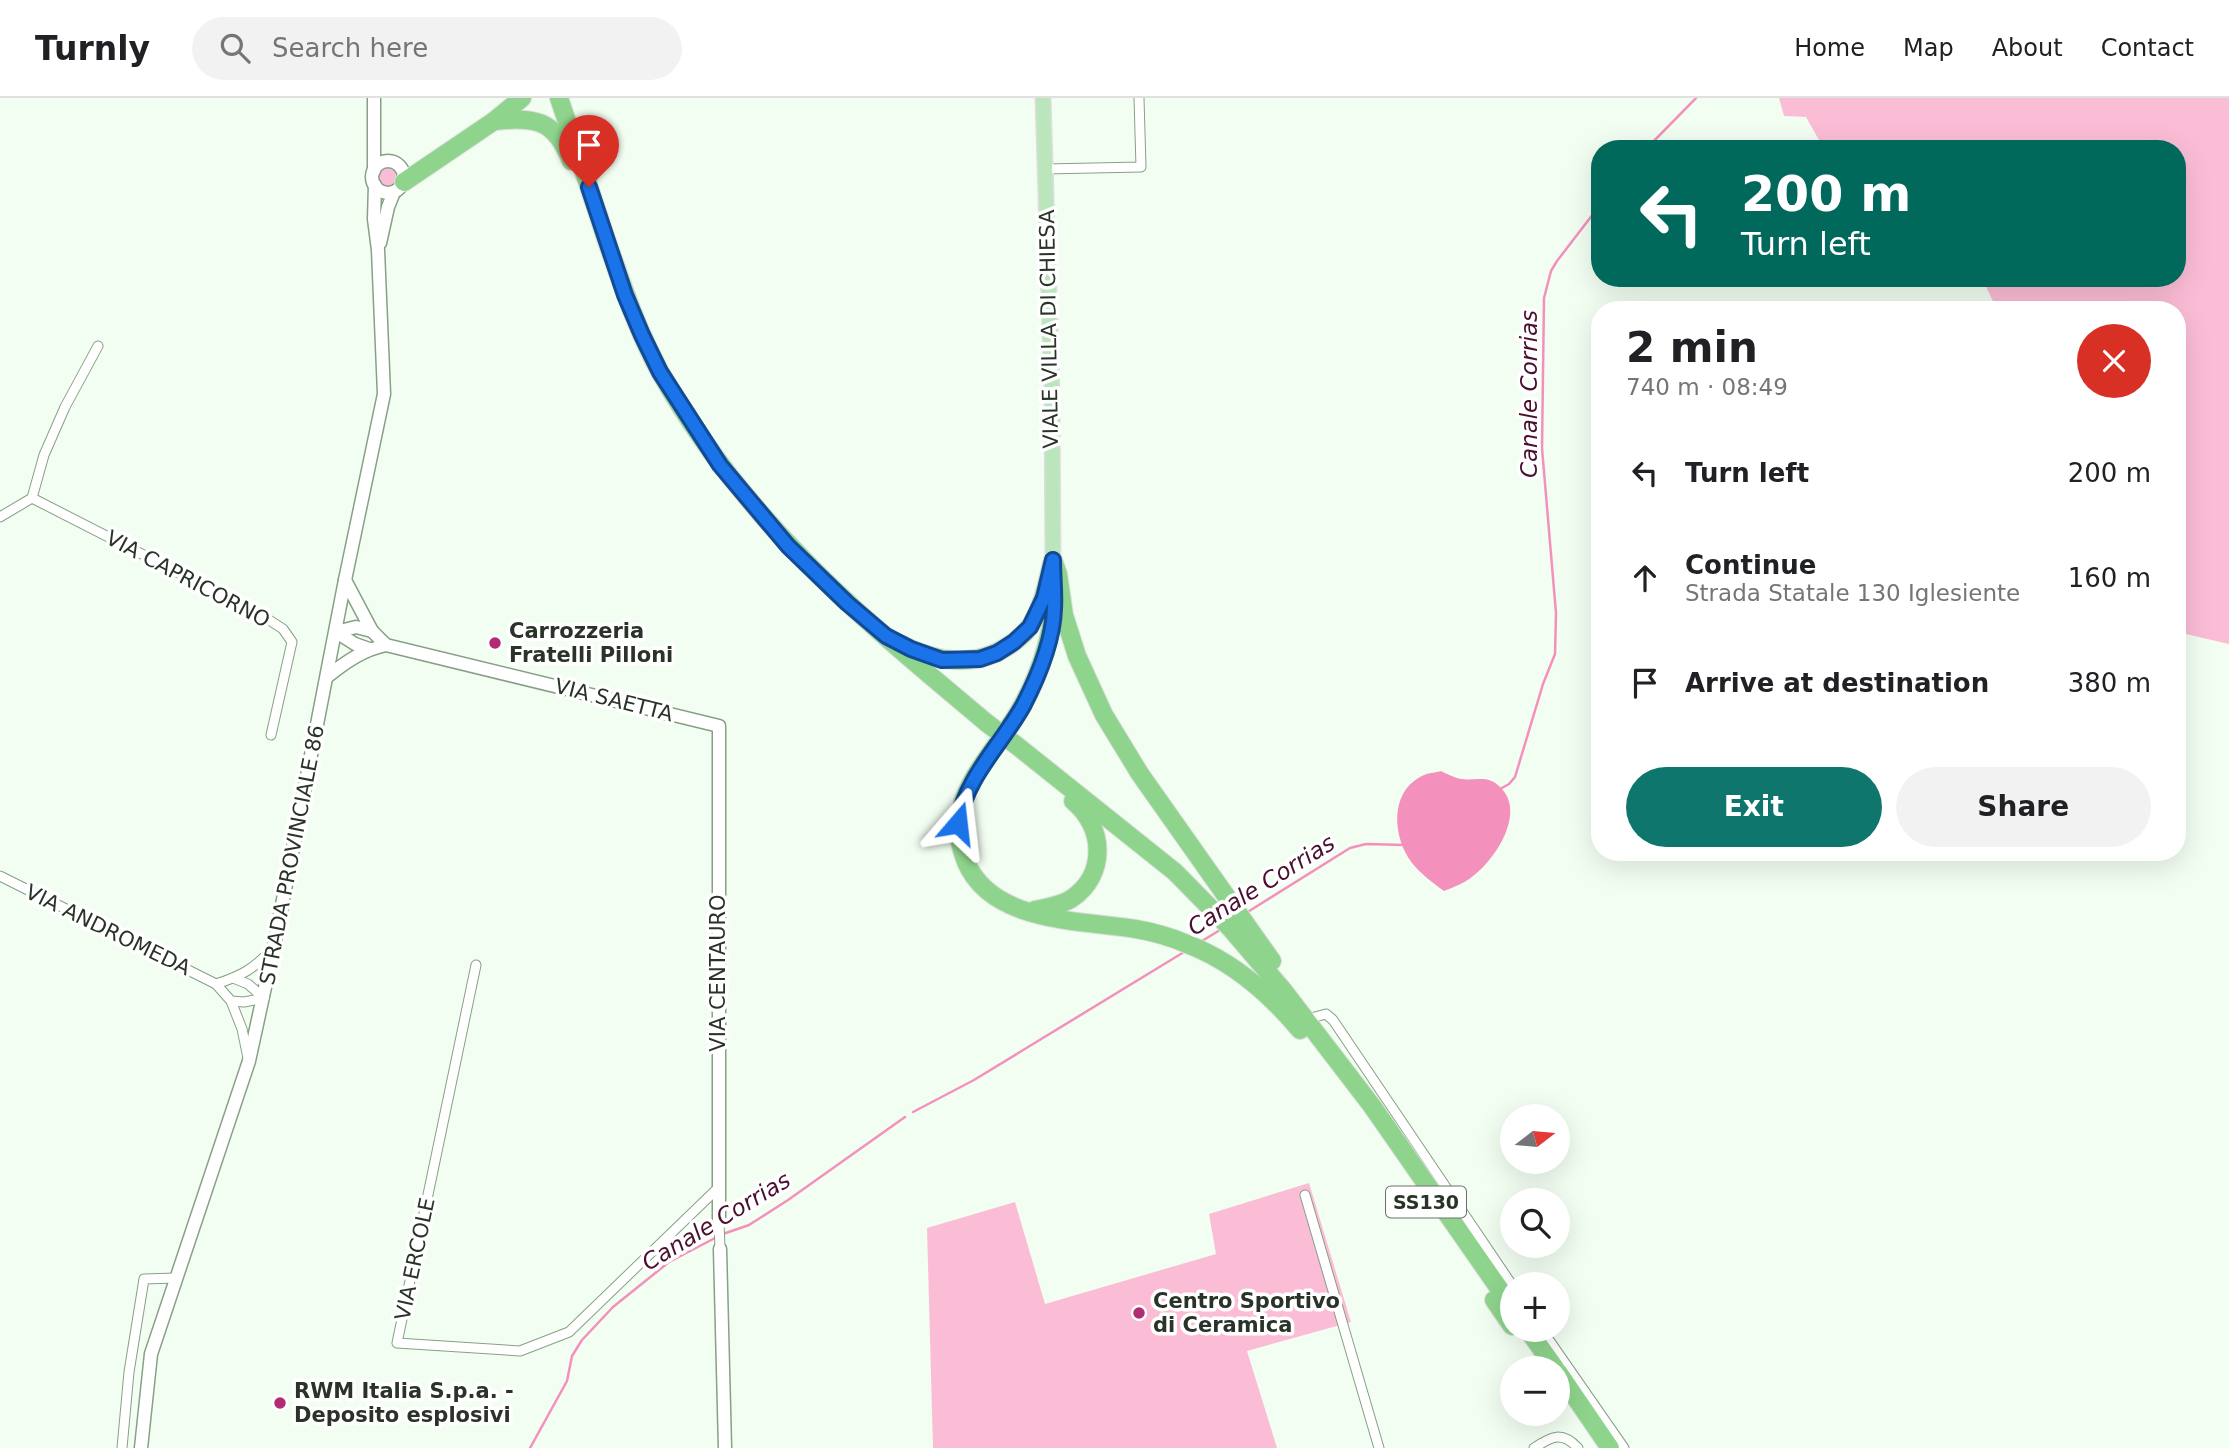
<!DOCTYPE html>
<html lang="en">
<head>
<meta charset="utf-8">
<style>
  :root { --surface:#fff; --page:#f2f2f2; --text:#202124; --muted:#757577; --line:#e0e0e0; --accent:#0f766e }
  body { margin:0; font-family:"DejaVu Sans",sans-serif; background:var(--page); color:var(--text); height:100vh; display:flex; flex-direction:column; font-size:26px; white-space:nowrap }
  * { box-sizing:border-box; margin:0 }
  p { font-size:23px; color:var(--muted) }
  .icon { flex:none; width:38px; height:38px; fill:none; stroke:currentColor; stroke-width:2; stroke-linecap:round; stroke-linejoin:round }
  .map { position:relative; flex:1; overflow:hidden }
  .details { position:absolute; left:1591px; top:203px; width:595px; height:560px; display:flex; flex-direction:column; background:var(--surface); border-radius:28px; box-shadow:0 7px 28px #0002 }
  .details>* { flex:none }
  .hud { position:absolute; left:1591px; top:42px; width:595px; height:147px; border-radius:28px; box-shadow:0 7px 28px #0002; background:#00695c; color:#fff; overflow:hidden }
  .needle { width:46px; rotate:74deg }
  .controls { position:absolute; left:1500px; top:1006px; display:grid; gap:14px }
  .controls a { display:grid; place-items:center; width:70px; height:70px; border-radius:50%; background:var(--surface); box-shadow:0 7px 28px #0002; font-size:35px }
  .pin { position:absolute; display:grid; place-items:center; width:60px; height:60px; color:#fff; margin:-72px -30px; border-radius:50% 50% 50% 0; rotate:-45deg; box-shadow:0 0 7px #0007 }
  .pin .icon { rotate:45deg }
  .me { position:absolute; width:77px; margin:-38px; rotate:17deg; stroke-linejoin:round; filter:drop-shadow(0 0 5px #0008) }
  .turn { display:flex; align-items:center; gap:24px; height:147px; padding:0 35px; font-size:32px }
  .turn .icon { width:91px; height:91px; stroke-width:2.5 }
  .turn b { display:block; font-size:49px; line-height:60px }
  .round { display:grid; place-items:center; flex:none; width:74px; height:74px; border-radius:37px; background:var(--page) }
  .overview { display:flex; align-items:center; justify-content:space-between; height:119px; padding:0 35px }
  h1 { font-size:42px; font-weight:600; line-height:52px }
  .cta { display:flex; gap:14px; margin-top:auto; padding:14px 35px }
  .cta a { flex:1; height:80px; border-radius:42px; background:var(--accent); color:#fff; font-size:28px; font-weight:600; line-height:80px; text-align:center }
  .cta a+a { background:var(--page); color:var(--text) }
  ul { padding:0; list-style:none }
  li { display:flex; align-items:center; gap:21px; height:105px; padding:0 35px }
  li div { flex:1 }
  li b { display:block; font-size:26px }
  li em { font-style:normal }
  header { display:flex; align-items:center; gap:42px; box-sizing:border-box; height:98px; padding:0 35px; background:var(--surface); border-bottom:2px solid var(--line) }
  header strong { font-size:33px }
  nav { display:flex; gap:38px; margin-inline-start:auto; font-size:24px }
  .search { width:490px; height:63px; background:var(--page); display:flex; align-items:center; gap:18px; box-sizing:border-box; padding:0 24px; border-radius:38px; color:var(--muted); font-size:26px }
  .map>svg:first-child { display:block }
  .green { fill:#fbbdd6 }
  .water { fill:#f391bc }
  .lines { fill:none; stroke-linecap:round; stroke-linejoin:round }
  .stream { stroke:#f391bc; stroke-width:2.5 }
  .street-casing { stroke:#87a086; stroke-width:11 }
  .secondary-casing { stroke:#87a086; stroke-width:15 }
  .primary-casing { stroke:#dddedd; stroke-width:17 }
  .highway-casing { stroke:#dddedd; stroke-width:20 }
  .street { stroke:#fff; stroke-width:9 }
  .secondary { stroke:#fff; stroke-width:12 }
  .primary { stroke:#bbe5ba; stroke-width:14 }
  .highway { stroke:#8ed48c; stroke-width:18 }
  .highway-bridge-casing { stroke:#dddedd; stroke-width:20; stroke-linecap:butt }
  .highway-bridge { stroke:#8ed48c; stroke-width:18 }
  .route-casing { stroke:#114b97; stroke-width:18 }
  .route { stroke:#1a73e8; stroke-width:12 }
  .poi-dot { fill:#b12c73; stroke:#fff; stroke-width:2.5 }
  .labels { text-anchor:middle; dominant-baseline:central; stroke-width:7; stroke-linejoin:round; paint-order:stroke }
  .shield { fill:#fff; stroke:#697068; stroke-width:2 }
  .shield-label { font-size:19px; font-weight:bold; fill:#293328 }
  .street-label { font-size:21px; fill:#293328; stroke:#fff }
  .poi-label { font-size:21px; font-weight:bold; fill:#293328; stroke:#fff; text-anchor:start }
  .water-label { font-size:23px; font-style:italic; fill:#4a0f2e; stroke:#fff }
</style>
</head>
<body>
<header>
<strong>Turnly</strong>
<div class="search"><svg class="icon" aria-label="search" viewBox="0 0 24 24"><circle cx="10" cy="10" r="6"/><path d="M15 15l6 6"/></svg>Search here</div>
<nav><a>Home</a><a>Map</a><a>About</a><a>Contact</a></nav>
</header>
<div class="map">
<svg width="2229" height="1350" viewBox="0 0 2229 1350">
  <rect width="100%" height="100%" fill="#f3fef2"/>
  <g class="green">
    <polygon points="1779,0 2229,0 2229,546 2177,534 2177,212 1997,212 1982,180 2177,180 2177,51 1824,51 1806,19 1784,18"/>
    <circle cx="388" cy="79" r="12"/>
    <polygon points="1309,1085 1351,1224 1247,1253 1277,1350 933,1350 927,1130 1015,1104 1045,1206 1216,1156 1209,1116"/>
  </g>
  <path class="water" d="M1441 673C1447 676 1455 680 1461 681 1476 683 1489 676 1501 690 1526 715 1495 762 1473 778 1465 785 1454 789 1444 793 1433 785 1421 776 1412 765 1393 740 1389 696 1420 679 1426 675 1434 675 1441 673Z"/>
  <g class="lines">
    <g class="stream">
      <polyline points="1646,51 1696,0"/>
      <polyline points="1500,691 1509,686 1515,679 1543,586 1555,556 1556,515 1542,350 1544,200 1551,173 1557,163 1600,107"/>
      <polyline points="1246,815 1350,750 1366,746 1405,747"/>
      <polyline points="1202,843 1220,832"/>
      <polyline points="913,1014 974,982 1184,854"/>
      <polyline points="723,1136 749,1127 788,1102 905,1019"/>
      <polyline points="530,1350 567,1283 572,1258 582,1242 613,1209 669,1164 717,1139"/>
    </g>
    <defs>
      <g id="street">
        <polyline points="1045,71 1141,69 1139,0"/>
        <polyline points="32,400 263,518 283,531 292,544 271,637"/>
        <polyline points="0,419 32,400 44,357 65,309 98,248"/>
        <polyline points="0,778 216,886 231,903 242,931 248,960"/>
        <polyline points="476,867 397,1245 520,1253 569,1234 718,1090"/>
        <polyline points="233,880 248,886 264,900"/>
        <path d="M216 886C241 878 254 871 272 851"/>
        <polyline points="231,903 244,904 264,900"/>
        <polyline points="1311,920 1326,916 1333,922 1512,1187"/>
        <polyline points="1305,1097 1379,1350"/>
        <polyline points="719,1123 720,1151"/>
        <polyline points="1542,1232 1624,1350"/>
        <polyline points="122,1350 129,1274 144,1181 176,1180"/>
        <path d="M1534 1350C1552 1338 1562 1333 1578 1350"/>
      </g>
      <g id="secondary">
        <circle cx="388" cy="79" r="16"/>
        <polyline points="374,73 374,0"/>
        <polyline points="380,145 388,109 394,94"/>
        <polyline points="345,482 372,533 386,547"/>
        <polyline points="336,534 355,546 369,551"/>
        <polyline points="336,534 356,529 372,533"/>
        <path d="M328 578C347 563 363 552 386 547L719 628V1123"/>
        <polyline points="720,1151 725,1350"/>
        <polyline points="141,1350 151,1256 249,963 274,848 345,482 384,296 378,152 374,121 375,87"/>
      </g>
      <polyline id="primary" points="1043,0 1052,299 1053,471"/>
      <g id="highway">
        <path d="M559 0C575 47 591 94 606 141 622 186 637 232 660 274 743 422 860 519 988 626"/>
        <path d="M494 23C535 19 555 21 571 63"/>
        <polyline points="404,84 494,23 522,0"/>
        <polyline points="1053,462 1058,476 1064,517 1077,558 1104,617 1140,676 1272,863"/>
        <path d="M1054 512C1049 546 1039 578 1022 608 1003 644 962 681 959 723 957 737 961 751 966 764 992 825 1080 822 1136 831 1153 834 1171 839 1187 846 1232 863 1269 895 1300 932"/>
        <path d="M902 547C937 565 977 570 1011 546 1018 541 1027 534 1031 527 1043 508 1047 486 1052 465"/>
        <polyline points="1016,647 1175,774 1231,831 1283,892 1372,1008 1512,1209"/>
        <path d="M1035 812C1047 809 1060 808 1071 801 1107 777 1105 729 1073 703"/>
        <polyline points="1494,1202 1512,1228"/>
        <polyline points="1528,1232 1555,1270"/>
        <polyline points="1558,1274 1610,1350"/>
      </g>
    </defs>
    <use href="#street" class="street-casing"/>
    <use href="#secondary" class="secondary-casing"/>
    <use href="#primary" class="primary-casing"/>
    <use href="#highway" class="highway-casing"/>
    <use href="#street" class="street"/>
    <use href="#secondary" class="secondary"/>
    <use href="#primary" class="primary"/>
    <use href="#highway" class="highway"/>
    <defs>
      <polyline id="highway-bridge" points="988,626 1016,647"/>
    </defs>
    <use href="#highway-bridge" class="highway-bridge-casing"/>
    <use href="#highway-bridge" class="highway-bridge"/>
  </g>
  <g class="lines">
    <defs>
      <path id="route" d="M589 89 625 197 642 237 660 274 720 367 788 448 847 505 886 538 911 551 942 562 980 561 997 555 1014 544 1030 529 1044 500 1053 462C1053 478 1055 495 1054 511 1053 544 1038 579 1023 608 1001 647 966 679 958 725"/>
    </defs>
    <use href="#route" class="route-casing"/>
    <use href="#route" class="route"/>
  </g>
  <g class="poi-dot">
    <circle cx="495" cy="545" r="7"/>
    <circle cx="1139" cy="1215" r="7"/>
    <circle cx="280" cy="1305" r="7"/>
  </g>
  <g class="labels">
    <rect class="shield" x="1386" y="1088.5" width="80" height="31" rx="5"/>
    <g class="shield-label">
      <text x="1426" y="1104">SS130</text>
    </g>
    <g class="street-label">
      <text transform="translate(1049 231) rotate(-91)">VIALE VILLA DI CHIESA</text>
      <text transform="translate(188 481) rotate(28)">VIA CAPRICORNO</text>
      <text transform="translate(614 602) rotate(14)">VIA SAETTA</text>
      <text transform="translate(292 757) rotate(-79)">STRADA PROVINCIALE 86</text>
      <text transform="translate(108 832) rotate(26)">VIA ANDROMEDA</text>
      <text transform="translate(718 875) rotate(-90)">VIA CENTAURO</text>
      <text transform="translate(415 1161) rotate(-78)">VIA ERCOLE</text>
    </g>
    <g class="poi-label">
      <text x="509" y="533">Carrozzeria<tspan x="509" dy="24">Fratelli Pilloni</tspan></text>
      <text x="1153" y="1203">Centro Sportivo<tspan x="1153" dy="24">di Ceramica</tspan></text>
      <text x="294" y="1293">RWM Italia S.p.a. -<tspan x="294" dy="24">Deposito esplosivi</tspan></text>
    </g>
    <g class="water-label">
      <text transform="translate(1529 296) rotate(-90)">Canale Corrias</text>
      <text transform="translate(1261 787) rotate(-32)">Canale Corrias</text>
      <text transform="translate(716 1123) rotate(-31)">Canale Corrias</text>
    </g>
  </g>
</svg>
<div class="controls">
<a><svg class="needle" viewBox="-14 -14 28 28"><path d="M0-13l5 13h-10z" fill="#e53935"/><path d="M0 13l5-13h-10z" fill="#757577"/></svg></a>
<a><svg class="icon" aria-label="search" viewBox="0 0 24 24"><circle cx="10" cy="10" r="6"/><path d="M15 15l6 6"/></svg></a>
<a>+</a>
<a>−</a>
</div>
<div class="pin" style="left:589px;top:89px;background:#d93025"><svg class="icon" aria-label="arrive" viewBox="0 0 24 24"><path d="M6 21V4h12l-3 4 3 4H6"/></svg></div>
<svg class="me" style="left:958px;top:725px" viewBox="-20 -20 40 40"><path d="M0-17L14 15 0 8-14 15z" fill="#1a73e8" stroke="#fff" stroke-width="4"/></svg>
<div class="hud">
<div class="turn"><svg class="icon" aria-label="left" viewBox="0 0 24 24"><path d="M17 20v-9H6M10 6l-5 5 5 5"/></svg><div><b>200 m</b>Turn left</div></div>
</div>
<section class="details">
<div class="overview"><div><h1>2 min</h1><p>740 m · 08:49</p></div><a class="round" style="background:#d93025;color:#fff"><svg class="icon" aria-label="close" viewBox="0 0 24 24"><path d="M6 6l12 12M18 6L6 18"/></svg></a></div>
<ul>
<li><svg class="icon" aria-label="left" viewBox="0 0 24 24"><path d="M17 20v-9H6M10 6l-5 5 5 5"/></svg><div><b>Turn left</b></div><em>200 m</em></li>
<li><svg class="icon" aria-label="ahead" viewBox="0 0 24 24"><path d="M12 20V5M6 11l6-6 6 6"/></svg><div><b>Continue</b><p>Strada Statale 130 Iglesiente</p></div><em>160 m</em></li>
<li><svg class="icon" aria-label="arrive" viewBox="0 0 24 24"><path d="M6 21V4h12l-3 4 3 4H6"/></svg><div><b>Arrive at destination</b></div><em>380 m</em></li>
</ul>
<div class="cta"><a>Exit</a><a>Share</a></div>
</section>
</div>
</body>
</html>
